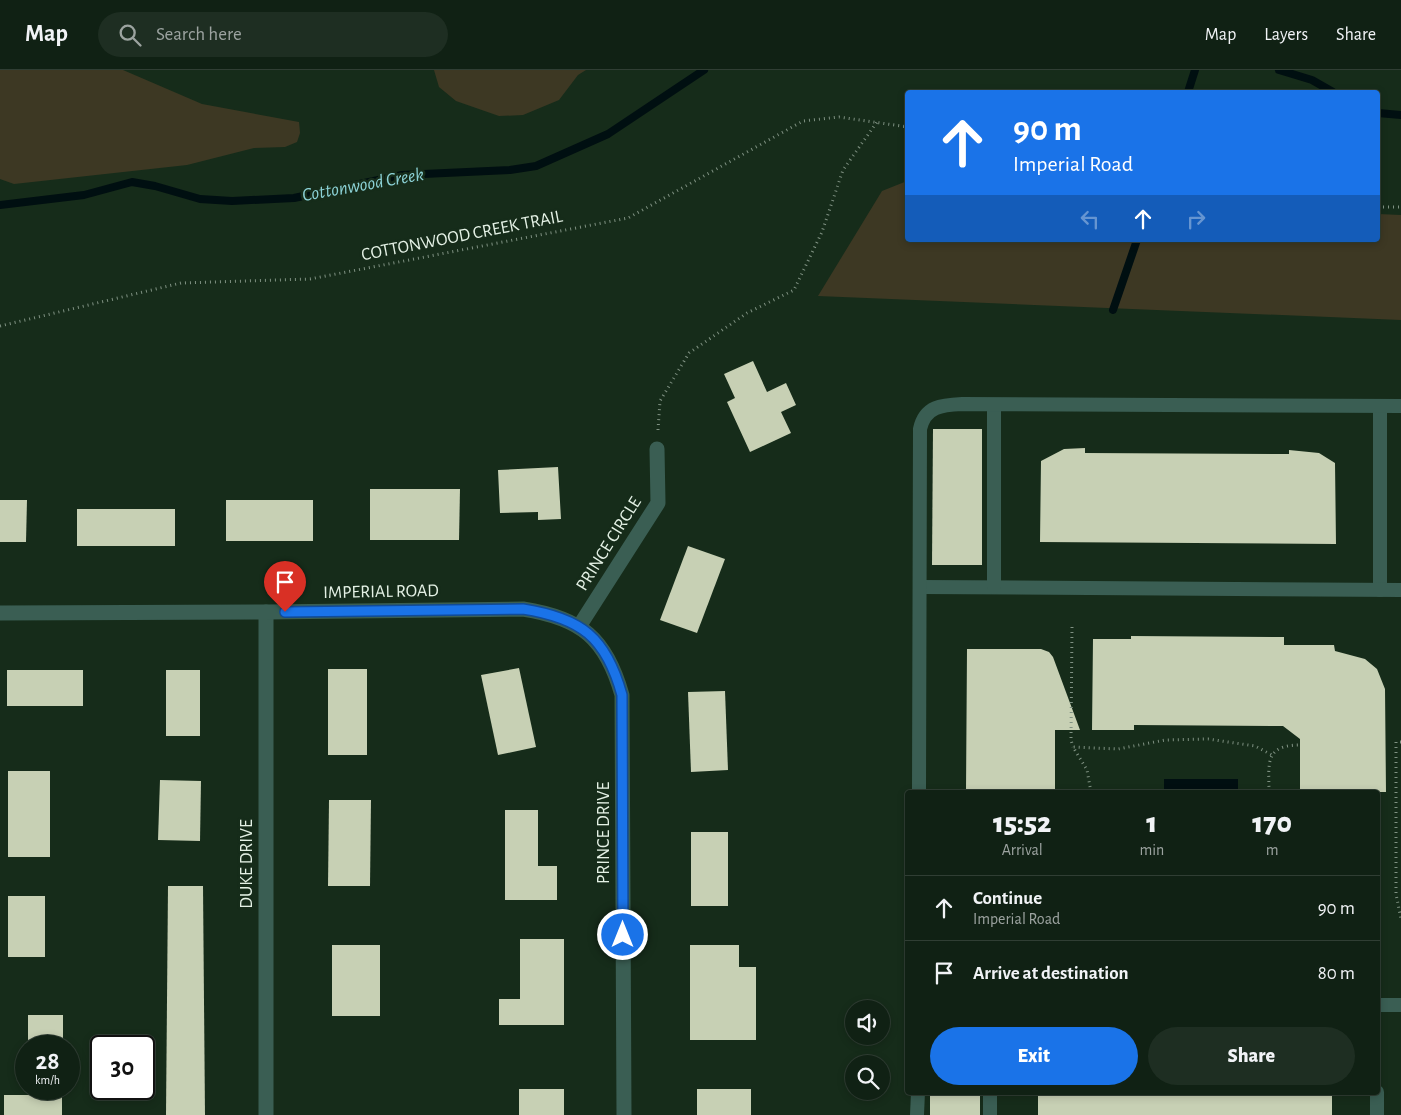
<!DOCTYPE html>
<html lang="en">
<head>
<meta charset="utf-8">
<style>
  :root { --surface:#102114; --page:#1e2e22; --text:#f1f3f6; --muted:#9ca3a0; --line:#303e34; --accent:#1a73e8 }
  body { margin:0; font-family:"Alegreya Sans",sans-serif; background:var(--page); color:var(--text); height:100vh; display:flex; flex-direction:column; font-size:19px; white-space:nowrap }
  * { box-sizing:border-box; margin:0 }
  p { font-size:16px; color:var(--muted) }
  .icon { flex:none; width:28px; height:28px; fill:none; stroke:currentColor; stroke-width:2; stroke-linecap:round; stroke-linejoin:round }
  .map { position:relative; flex:1; overflow:hidden }
  .sheet { position:absolute; left:905px; top:720px; width:475px; height:305px; display:flex; flex-direction:column; background:var(--surface); border-radius:5px; box-shadow:0 2px 8px #0003,0 0 0 1px var(--line) }
  .sheet>* { flex:none }
  .guide { position:absolute; left:905px; top:20px; width:475px; height:152px; border-radius:5px; box-shadow:0 2px 8px #0003,0 0 0 1px var(--line); background:#1a73e8; color:#fff; overflow:hidden }
  .buttons { position:absolute; left:845px; top:930px; display:grid; gap:10px }
  .buttons a { display:grid; place-items:center; width:45px; height:45px; border-radius:50%; background:var(--surface); box-shadow:0 2px 8px #0003,0 0 0 1px var(--line); font-size:25px }
  .speed { position:absolute; left:15px; top:965px; display:flex; gap:10px; font-size:25px; font-weight:700; text-align:center }
  .speed>* { display:grid; place-content:center; width:65px; height:65px; border-radius:50%; background:var(--surface); box-shadow:0 2px 8px #0003,0 0 0 1px var(--line); line-height:1 }
  .speed small { font-size:12px; font-weight:400 }
  .speed .limit { border:2px solid #111; border-radius:8px; background:#fff; color:#111 }
  .pin { position:absolute; display:grid; place-items:center; width:42px; height:42px; color:#fff; margin:-51px -21px; border-radius:50% 50% 50% 0; rotate:-45deg; box-shadow:0 0 5px #0007 }
  .pin .icon { rotate:45deg }
  .me { position:absolute; width:55px; margin:-28px; rotate:0deg; stroke-linejoin:round; filter:drop-shadow(0 0 4px #0008) }
  .turn { display:flex; align-items:center; gap:18px; height:105px; padding:0 25px; font-size:22px }
  .turn .icon { width:65px; height:65px; stroke-width:2.5 }
  .turn b { display:block; font-size:35px; line-height:42px }
  .lanes { display:flex; align-items:center; height:48px; padding:0 25px; background:#0003; justify-content:center; gap:25px; direction:ltr }
  .lanes .off { opacity:.35 }
  .eta { display:flex; justify-content:space-evenly; align-items:center; height:85px; text-align:center }
  .eta b { font-size:30px; font-weight:800; line-height:35px }
  .primary-button { display:flex; gap:10px; margin-top:auto; padding:10px 25px }
  .primary-button a { flex:1; height:58px; border-radius:30px; background:var(--accent); color:#fff; font-size:20px; font-weight:800; line-height:58px; text-align:center }
  .primary-button a+a { background:var(--page); color:var(--text) }
  ul { padding:0; list-style:none }
  li { display:flex; align-items:center; gap:15px; height:65px; padding:0 25px; border-top:1px solid var(--line) }
  li div { flex:1 }
  li b { display:block; font-size:19px }
  li em { font-style:normal }
  header { display:flex; align-items:center; gap:30px; box-sizing:border-box; height:70px; padding:0 25px; background:var(--surface); border-bottom:1px solid var(--line) }
  header strong { font-size:24px }
  nav { display:flex; gap:28px; margin-inline-start:auto; font-size:18px }
  .search { width:350px; height:45px; background:var(--page); display:flex; align-items:center; gap:12px; box-sizing:border-box; padding:0 18px; border-radius:28px; color:var(--muted); font-size:19px }
  .map>svg:first-child { display:block }
  .green { fill:#3d3823 }
  .water { fill:#000f11 }
  .lines { fill:none; stroke-linecap:round; stroke-linejoin:round }
  .stream { stroke:#000f11; stroke-width:8 }
  .building { fill:#c7d0b4 }
  .path { stroke:#7f9182; stroke-width:3; stroke-dasharray:1 4; stroke-linecap:butt }
  .lane { stroke:#3a5e53; stroke-width:14 }
  .street { stroke:#3a5e53; stroke-width:15 }
  .route-casing { stroke:#114b97; stroke-width:12 }
  .route { stroke:#1a73e8; stroke-width:9 }
  .labels { text-anchor:middle; dominant-baseline:central; stroke-width:5; stroke-linejoin:round; paint-order:stroke }
  .street-label { font-size:18px; fill:#e4f1e5; stroke:#162c1a }
  .water-label { font-size:19px; font-style:italic; fill:#8bd1d5; stroke:#162c1a }
</style>
</head>
<body>
<header>
<strong>Map</strong>
<div class="search"><svg class="icon" aria-label="search" viewBox="0 0 24 24"><circle cx="10" cy="10" r="6"/><path d="M15 15l6 6"/></svg>Search here</div>
<nav><a>Map</a><a>Layers</a><a>Share</a></nav>
</header>
<div class="map">
<svg width="1401" height="1045" viewBox="0 0 1401 1045">
  <rect width="100%" height="100%" fill="#162c1a"/>
  <g class="green">
    <polygon points="0,0 123,0 202,34 299,52 300,63 297,72 285,77 254,78 187,95 14,114 0,109"/>
    <polygon points="434,0 586,0 578,5 559,30 523,45 499,46 456,31 439,17"/>
    <polygon points="907,111 908,170 1378,170 1378,144 1401,145 1401,250 818,226 882,121"/>
  </g>
  <rect class="water" x="1164" y="709" width="74" height="13"/>
  <g class="lines">
    <g class="stream">
      <polyline points="1279,0 1312,10 1333,22"/>
      <polyline points="1188,22 1195,0"/>
      <polyline points="1378,43 1401,45"/>
      <polyline points="0,135 84,125 132,112 155,116 200,129 232,131 294,128 402,105 510,100 536,96 608,64 704,0"/>
      <polyline points="1113,240 1137,170"/>
    </g>
  </g>
  <g class="building">
    <polygon points="753,291 767,322 786,313 796,335 781,342 791,363 750,382 727,332 735,328 724,304"/>
    <polygon points="933,359 982,359 982,495 932,495"/>
    <polygon points="1085,378 1085,383 1289,384 1289,380 1319,383 1335,393 1336,474 1040,472 1041,391 1064,379"/>
    <polygon points="558,397 561,449 538,450 538,442 500,443 498,400"/>
    <polygon points="370,419 460,419 459,470 370,470"/>
    <polygon points="0,430 27,430 26,472 0,472"/>
    <rect x="226" y="430" width="87" height="41"/>
    <rect x="77" y="439" width="98" height="37"/>
    <polygon points="688,476 725,489 697,563 660,550"/>
    <polygon points="1131,566 1284,567 1284,575 1334,575 1335,581 1365,589 1377,599 1385,619 1386,722 1300,722 1300,669 1283,656 1134,655 1134,660 1092,660 1093,569 1131,569"/>
    <polygon points="967,579 1041,579 1049,582 1053,587 1080,660 1055,660 1055,722 966,722"/>
    <polygon points="519,598 536,677 498,685 481,605"/>
    <rect x="328" y="599" width="39" height="86"/>
    <rect x="7" y="600" width="76" height="36"/>
    <rect x="166" y="600" width="34" height="66"/>
    <polygon points="725,621 728,700 691,702 688,622"/>
    <rect x="8" y="701" width="42" height="86"/>
    <polygon points="160,710 201,711 200,771 158,770"/>
    <polygon points="329,730 371,730 370,816 328,816"/>
    <polygon points="505,740 538,740 538,796 557,796 557,830 505,830"/>
    <rect x="691" y="762" width="37" height="74"/>
    <polygon points="168,816 203,816 205,1045 166,1045"/>
    <rect x="8" y="826" width="37" height="61"/>
    <polygon points="520,869 564,869 564,955 499,955 499,929 520,929"/>
    <rect x="332" y="875" width="48" height="71"/>
    <polygon points="690,875 739,875 739,897 756,897 756,970 690,970"/>
    <rect x="28" y="945" width="35" height="31"/>
    <rect x="519" y="1019" width="45" height="26"/>
    <rect x="697" y="1019" width="54" height="26"/>
    <rect x="930" y="1022" width="50" height="23"/>
    <rect x="1038" y="1022" width="294" height="23"/>
    <rect x="4" y="1025" width="58" height="20"/>
  </g>
  <g class="lines">
    <g class="path">
      <polyline points="1378,137 1401,137"/>
      <polyline points="0,256 181,213 310,209 628,148 803,51 839,47 908,57"/>
      <polyline points="658,360 660,331 689,283 747,243 794,220 822,162 843,100 877,52"/>
      <polyline points="1072,557 1071,670 1073,677"/>
      <polyline points="1401,672 1396,672 1396,824 1401,849"/>
      <polyline points="1091,722 1087,700 1073,677 1118,679 1165,670 1208,669 1255,676 1272,685"/>
      <path d="M1269 722C1269 694 1264 675 1300 675"/>
    </g>
    <g class="lane">
      <polyline points="1380,336 1380,520"/>
      <polyline points="920,517 1401,520"/>
      <polyline points="994,517 994,335"/>
      <path d="M919 722 920 359C925 336 942 335 962 334L1401 336"/>
      <polyline points="1378,935 1401,935"/>
      <polyline points="990,1022 990,1045"/>
      <polyline points="917,1045 918,1022"/>
      <polyline points="1377,1045 1377,1022"/>
    </g>
    <g class="street">
      <polyline points="266,542 266,1045"/>
      <path d="M0 543 266 542 523 539C581 548 606 568 622 625L624 1045"/>
      <polyline points="580,555 658,433 657,379"/>
    </g>
  </g>
  <g class="lines">
    <defs>
      <path id="route" d="M285 542 523 539C581 548 606 567 622 625L623 865"/>
    </defs>
    <use href="#route" class="route-casing"/>
    <use href="#route" class="route"/>
  </g>
  <g class="labels">
    <g class="street-label">
      <text transform="translate(462 166) rotate(-11)">COTTONWOOD CREEK TRAIL</text>
      <text transform="translate(609 474) rotate(-58)">PRINCE CIRCLE</text>
      <text transform="translate(381 522) rotate(-1)">IMPERIAL ROAD</text>
      <text transform="translate(604 763) rotate(-90)">PRINCE DRIVE</text>
      <text transform="translate(247 794) rotate(-90)">DUKE DRIVE</text>
    </g>
    <g class="water-label">
      <text transform="translate(363 115) rotate(-10)">Cottonwood Creek</text>
    </g>
  </g>
</svg>
<div class="buttons">
<a><svg class="icon" aria-label="sound" viewBox="0 0 24 24"><path d="M4 9h4l5-4v14l-5-4H4zM17 9q2 3 0 6"/></svg></a>
<a><svg class="icon" aria-label="search" viewBox="0 0 24 24"><circle cx="10" cy="10" r="6"/><path d="M15 15l6 6"/></svg></a>
</div>
<div class="speed"><div>28<small>km/h</small></div><div class="limit">30</div></div>
<div class="pin" style="left:285px;top:542px;background:#d93025"><svg class="icon" aria-label="arrive" viewBox="0 0 24 24"><path d="M6 21V4h12l-3 4 3 4H6"/></svg></div>
<svg class="me" style="left:623px;top:865px" viewBox="-20 -20 40 40"><circle r="17" fill="#1a73e8" stroke="#fff" stroke-width="3"/><path d="M0-11L8 9 0 5-8 9z" fill="#fff"/></svg>
<div class="guide">
<div class="turn"><svg class="icon" aria-label="ahead" viewBox="0 0 24 24"><path d="M12 20V5M6 11l6-6 6 6"/></svg><div><b>90 m</b>Imperial Road</div></div>
<div class="lanes"><svg class="icon off" aria-label="left" viewBox="0 0 24 24"><path d="M17 20v-9H6M10 6l-5 5 5 5"/></svg><svg class="icon" aria-label="ahead" viewBox="0 0 24 24"><path d="M12 20V5M6 11l6-6 6 6"/></svg><svg class="icon off" aria-label="right" viewBox="0 0 24 24"><path d="M7 20v-9h11M14 6l5 5-5 5"/></svg></div>
</div>
<section class="sheet">
<div class="eta">
<div><b>15:52</b><p>Arrival</p></div>
<div><b>1</b><p>min</p></div>
<div><b>170</b><p>m</p></div>
</div>
<ul>
<li><svg class="icon" aria-label="ahead" viewBox="0 0 24 24"><path d="M12 20V5M6 11l6-6 6 6"/></svg><div><b>Continue</b><p>Imperial Road</p></div><em>90 m</em></li>
<li><svg class="icon" aria-label="arrive" viewBox="0 0 24 24"><path d="M6 21V4h12l-3 4 3 4H6"/></svg><div><b>Arrive at destination</b></div><em>80 m</em></li>
</ul>
<div class="primary-button"><a>Exit</a><a>Share</a></div>
</section>
</div>
</body>
</html>
